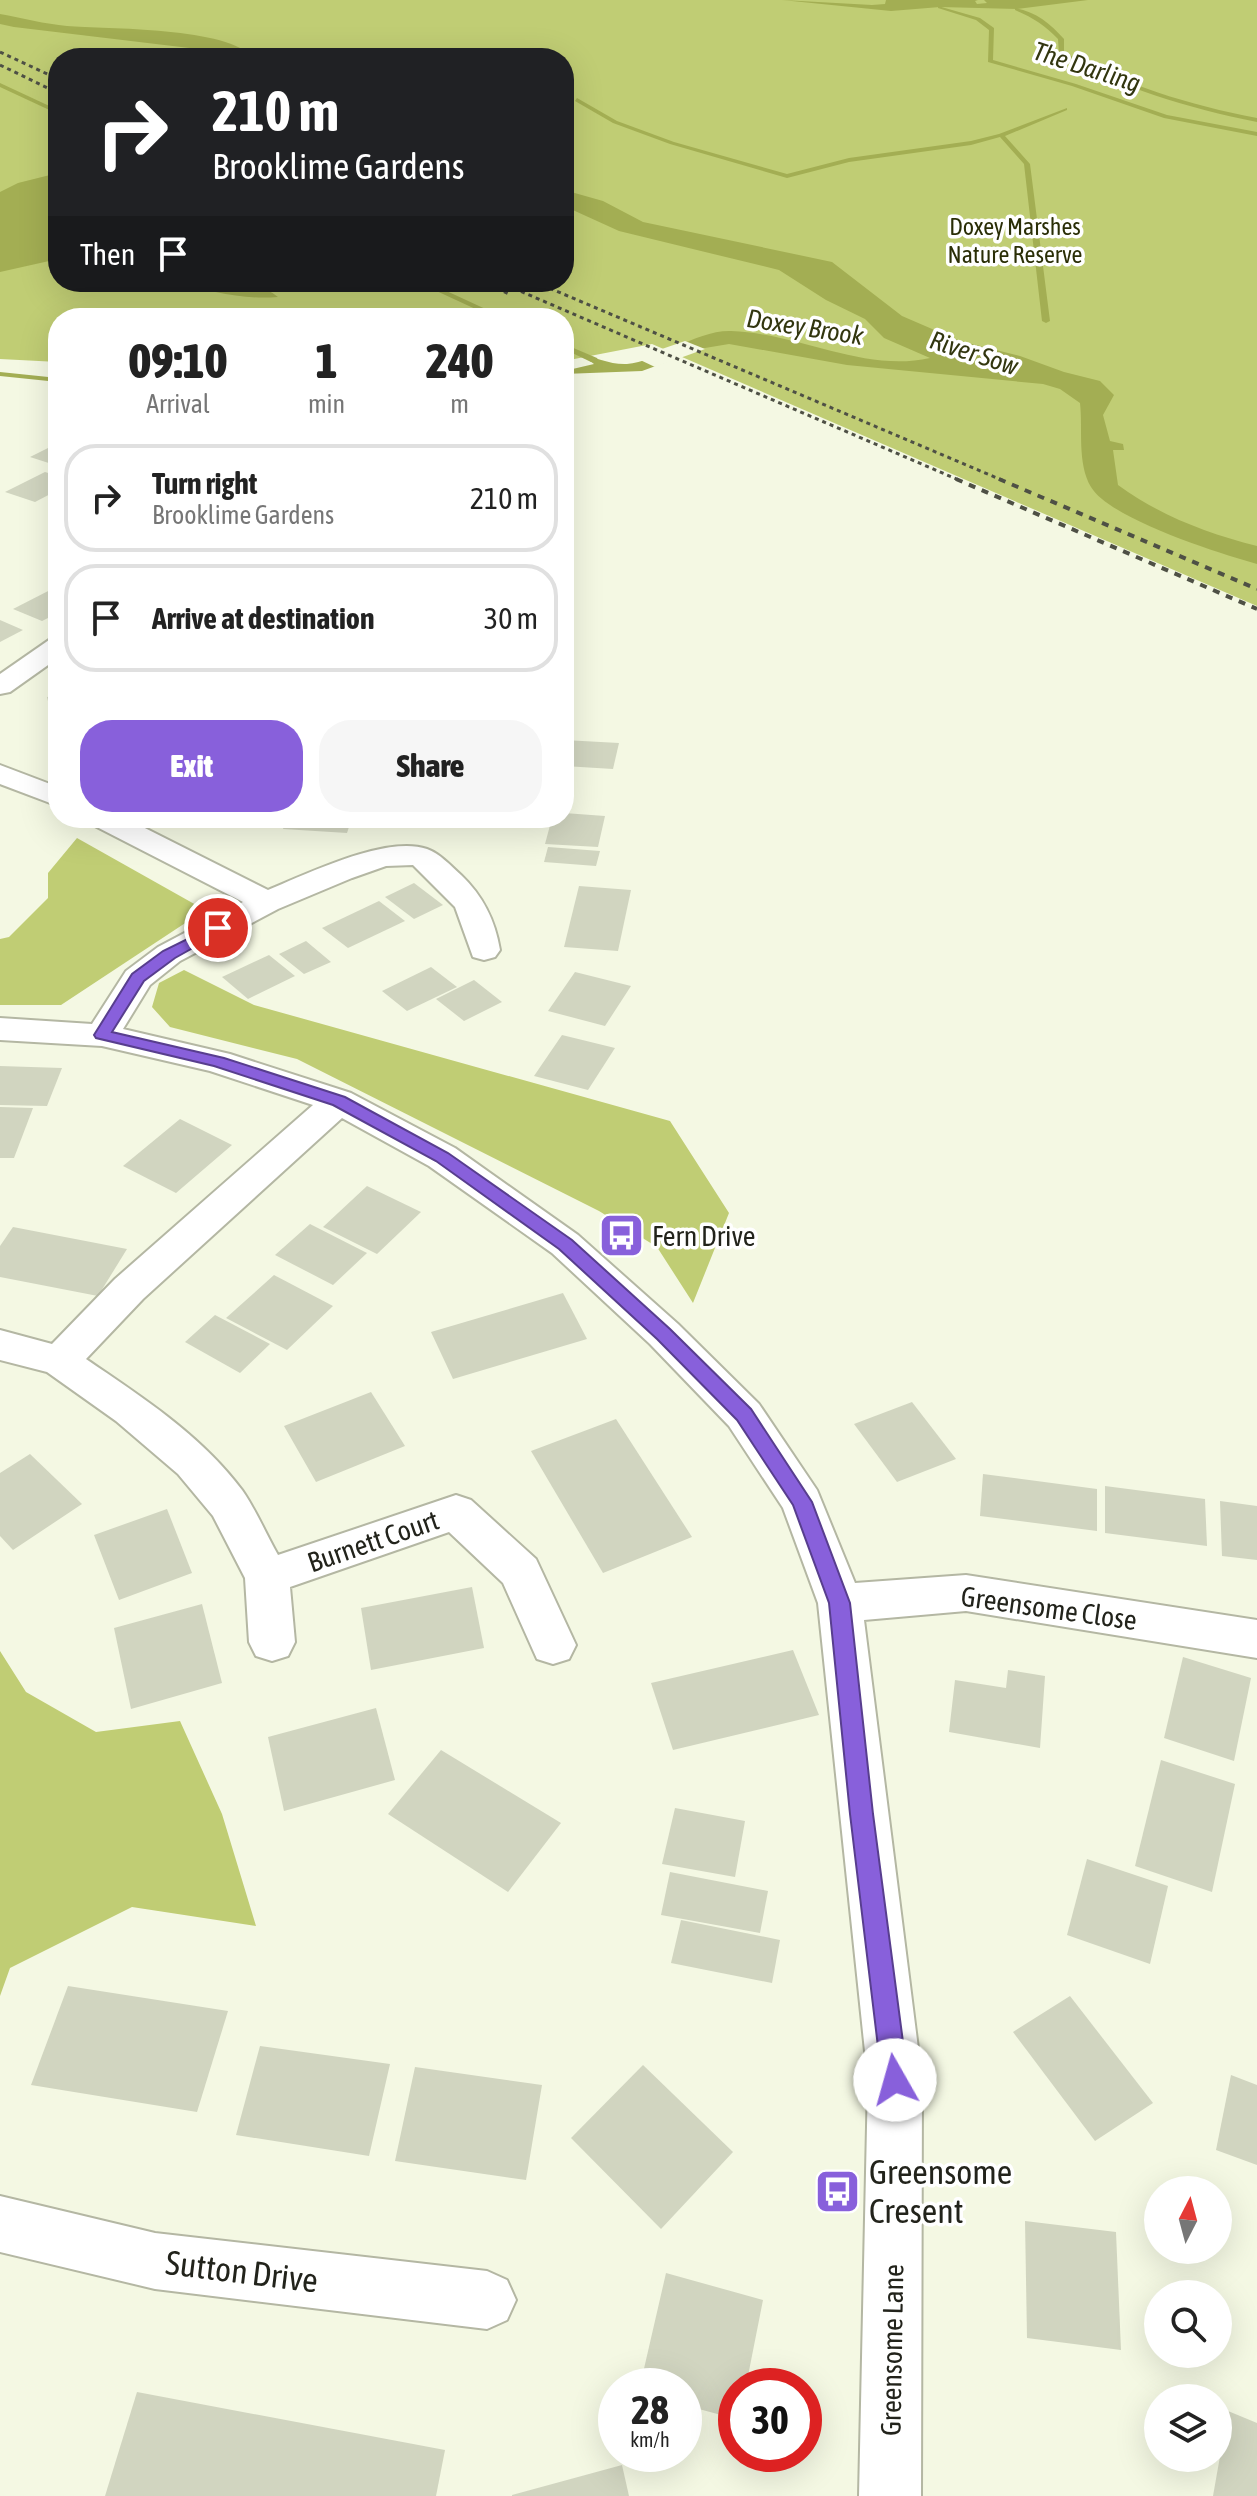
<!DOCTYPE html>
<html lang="en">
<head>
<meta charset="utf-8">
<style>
  :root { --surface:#fff; --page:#f6f6f6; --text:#222; --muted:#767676; --line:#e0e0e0; --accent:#8860db }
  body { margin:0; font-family:"Asap Condensed",sans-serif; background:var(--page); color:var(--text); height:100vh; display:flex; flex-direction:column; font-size:30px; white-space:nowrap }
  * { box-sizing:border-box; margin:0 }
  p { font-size:26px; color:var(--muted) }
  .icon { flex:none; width:44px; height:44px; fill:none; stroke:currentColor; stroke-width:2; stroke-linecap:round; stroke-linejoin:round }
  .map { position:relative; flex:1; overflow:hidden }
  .side { position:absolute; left:48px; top:308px; width:526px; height:520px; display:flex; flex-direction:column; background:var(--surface); border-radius:32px; box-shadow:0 8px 32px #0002 }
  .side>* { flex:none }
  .hud { position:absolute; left:48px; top:48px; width:526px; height:244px; border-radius:32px; box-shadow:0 8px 32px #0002; background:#202124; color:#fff; overflow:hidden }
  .needle { width:52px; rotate:6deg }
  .tools { position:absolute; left:1144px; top:2176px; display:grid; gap:16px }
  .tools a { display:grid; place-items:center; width:88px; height:88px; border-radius:50%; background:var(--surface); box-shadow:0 8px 32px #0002; font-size:40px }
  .speed { position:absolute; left:598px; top:2368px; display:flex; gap:16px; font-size:40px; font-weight:700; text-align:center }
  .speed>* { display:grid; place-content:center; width:104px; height:104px; border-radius:50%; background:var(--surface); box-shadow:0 8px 32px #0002; line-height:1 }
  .speed small { font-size:20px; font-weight:400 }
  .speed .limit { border:12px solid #d22; background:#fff; color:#111 }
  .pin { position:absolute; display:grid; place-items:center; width:68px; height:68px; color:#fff; margin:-34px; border:4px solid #fff; border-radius:50%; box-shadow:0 2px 8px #0007 }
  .me { position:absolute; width:88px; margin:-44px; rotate:353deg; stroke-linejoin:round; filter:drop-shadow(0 0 6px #0008) }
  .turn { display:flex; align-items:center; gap:28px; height:168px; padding:0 32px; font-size:36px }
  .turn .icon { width:104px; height:104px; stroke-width:2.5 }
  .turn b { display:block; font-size:56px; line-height:68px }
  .then { display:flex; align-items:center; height:76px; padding:0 32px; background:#0003; gap:16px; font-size:30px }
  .eta { display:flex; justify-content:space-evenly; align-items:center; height:136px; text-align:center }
  .eta b { font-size:48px; font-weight:800; line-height:56px }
  .action { display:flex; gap:16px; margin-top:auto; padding:16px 32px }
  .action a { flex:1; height:92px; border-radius:32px; background:var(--accent); color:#fff; font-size:32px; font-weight:800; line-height:92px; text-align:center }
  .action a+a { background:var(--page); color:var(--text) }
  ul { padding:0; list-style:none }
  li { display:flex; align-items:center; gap:24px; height:108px; margin:0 16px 12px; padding:0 16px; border:4px solid var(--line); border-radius:32px }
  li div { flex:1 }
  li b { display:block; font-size:30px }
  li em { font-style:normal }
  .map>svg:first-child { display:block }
  .green { fill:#c0cd74; fill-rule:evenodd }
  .water { fill:#a3ae53 }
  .pier { fill:#f4f8e3 }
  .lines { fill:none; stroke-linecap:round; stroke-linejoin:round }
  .stream { fill:#a3ae53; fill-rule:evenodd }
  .building { fill:#d1d5c0 }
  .minor-casing { stroke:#b4b7a3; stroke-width:4 }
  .minor { fill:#fff; fill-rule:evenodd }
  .rail-far1 { stroke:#4e5045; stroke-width:3; stroke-dasharray:4 4; stroke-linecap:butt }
  .rail { stroke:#4e5045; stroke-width:4; stroke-dasharray:7 7; stroke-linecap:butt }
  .route { fill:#8860db; stroke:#583e8e; stroke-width:2 }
  .labels { text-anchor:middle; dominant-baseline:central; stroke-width:7; stroke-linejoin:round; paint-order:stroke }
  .far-park-label { font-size:24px; fill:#2a2e06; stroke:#fff }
  .far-water-label { font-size:26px; font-style:italic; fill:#32360f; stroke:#fff }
  .poi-label { font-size:28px; fill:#22231b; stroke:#fff; text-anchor:start }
  .street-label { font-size:28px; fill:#22231b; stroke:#fff }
  .near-poi-label { font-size:34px; fill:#22231b; stroke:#fff; text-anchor:start }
  .near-street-label { font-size:34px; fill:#22231b; stroke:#fff }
</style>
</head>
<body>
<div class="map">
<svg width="1257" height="2496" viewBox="0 0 1257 2496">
  <rect width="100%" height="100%" fill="#f4f8e3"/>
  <g class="green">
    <path d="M0 0H1257V606L652 344 564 361V318H58V362L0 359ZM58 58H564V282H58Z"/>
    <polygon points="77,838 205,910 61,1005 0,1005 0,939 9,937 48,898 48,873"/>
    <polygon points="184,970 254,1005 670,1121 729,1213 693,1303 657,1247 599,1211 297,1059 170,1027 152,1007 159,983"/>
    <polygon points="0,1651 26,1692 96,1732 180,1721 222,1814 256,1926 132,1907 10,1968 0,1996"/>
  </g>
  <g class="water">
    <polygon points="782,0 872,5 885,4 886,0 978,0 975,1 977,4 987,3 984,0 1088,0 1017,9 940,7 891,11"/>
    <path d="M0 14C22 18 45 24 67 26 104 29 232 27 252 58H206V50L14 27 0 24Z"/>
    <polygon points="58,173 58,259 0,272 0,192 18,183"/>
    <path d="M564 190 603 201 643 222 832 262 902 316 960 341 1020 356 1064 372 1100 381 1114 395 1103 415 1110 441 1123 444 1124 450H1113L1118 485C1161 516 1206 533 1257 546V564C1221 554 1110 519 1091 487 1077 463 1083 430 1080 403L1060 389 1043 384 847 365 729 344 705 348 642 371 564 374V371L594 364 579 353C594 357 611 365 627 364 657 362 695 330 731 331 798 333 864 373 930 358L884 338 865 319 826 300 779 270 619 231 564 206Z"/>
    <path d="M175 282C209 282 251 275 278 297 242 300 210 291 175 282Z"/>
  </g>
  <polygon class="pier" points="685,341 705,349 655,367 636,358"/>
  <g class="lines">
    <g class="stream">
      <polygon points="938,6 980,18 994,28 993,60 1076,84 1167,115 1257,132 1257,136 1164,118 1072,86 988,62 989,30 976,20 938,8"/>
      <path d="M1015 8C1035 11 1051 24 1064 39V52C1125 85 1189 105 1257 118V122C1187 108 1122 88 1059 54L1058 39C1046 26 1032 17 1015 10Z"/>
      <polygon points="0,83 58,110 58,114 0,87"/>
      <polygon points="577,98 617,121 674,142 787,174 849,158 971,141 999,134 1067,108 1067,110 1005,136 1030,164 1050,321 1046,323 1042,321 1024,164 1000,137 971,145 849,162 787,178 670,144 613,123 575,101"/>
      <polygon points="417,282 427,282 505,318 495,318"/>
      <polygon points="564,344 597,358 598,360 591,362 564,349"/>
      <polygon points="0,372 58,378 58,382 0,376"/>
    </g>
  </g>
  <g class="building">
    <polygon points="58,443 58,466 30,457"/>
    <polygon points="45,472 58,476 58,490 35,502 5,492"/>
    <polygon points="56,587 58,613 42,621 13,609"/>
    <polygon points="0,620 23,630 0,642"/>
    <polygon points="58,695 58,721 53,722 47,697"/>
    <polygon points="564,740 619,743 613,769 564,766"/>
    <polygon points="564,813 605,816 598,847 545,844 552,818 564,818"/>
    <polygon points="287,818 352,818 347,833 283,829"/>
    <polygon points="548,847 600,851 596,866 544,862"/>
    <polygon points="414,883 443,905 414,919 385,897"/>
    <polygon points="579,886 631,890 618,951 564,947"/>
    <polygon points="379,901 405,921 348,948 322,928"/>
    <polygon points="306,941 331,962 304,974 279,954"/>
    <polygon points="269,955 295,976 248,999 222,977"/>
    <polygon points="431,967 457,987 407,1011 382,991"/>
    <polygon points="575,972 631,986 605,1026 548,1011"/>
    <polygon points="474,980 502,1002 464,1021 436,999"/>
    <polygon points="562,1035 615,1048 588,1090 534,1076"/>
    <polygon points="0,1066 62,1068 47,1106 0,1105"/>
    <polygon points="0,1107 33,1108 14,1158 0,1158"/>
    <polygon points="180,1119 232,1145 176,1193 123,1166"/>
    <polygon points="367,1186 421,1212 377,1254 323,1227"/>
    <polygon points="310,1224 367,1253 333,1285 275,1255"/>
    <polygon points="13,1227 127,1249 98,1296 0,1277 0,1246"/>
    <polygon points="274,1275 333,1306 287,1350 226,1318"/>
    <polygon points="563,1293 587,1339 453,1379 431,1332"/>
    <polygon points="215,1315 270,1344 240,1373 185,1342"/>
    <polygon points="371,1392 405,1446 316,1482 284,1426"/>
    <polygon points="912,1402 956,1459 897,1482 854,1424"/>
    <polygon points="616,1419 692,1537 603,1573 531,1451"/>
    <polygon points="30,1454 82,1504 13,1550 0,1536 0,1473"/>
    <polygon points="983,1474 1097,1489 1097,1531 980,1516"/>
    <polygon points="1105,1486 1205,1499 1207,1546 1105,1533"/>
    <polygon points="1220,1501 1257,1506 1257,1560 1222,1556"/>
    <polygon points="167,1509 192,1573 119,1600 94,1535"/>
    <polygon points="472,1587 484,1648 371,1670 361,1608"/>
    <polygon points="202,1604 222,1683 131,1709 114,1628"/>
    <polygon points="793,1650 819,1715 673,1750 651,1683"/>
    <polygon points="1183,1657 1251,1678 1234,1761 1164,1738"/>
    <polygon points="1008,1670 1045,1676 1040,1748 949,1732 955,1680 1006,1688"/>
    <polygon points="376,1708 395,1780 284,1811 268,1737"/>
    <polygon points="441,1750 561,1823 508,1892 388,1814"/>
    <polygon points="1161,1760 1235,1784 1212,1892 1135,1866"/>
    <polygon points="675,1808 745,1821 735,1877 662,1864"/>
    <polygon points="1087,1859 1168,1886 1150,1964 1067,1935"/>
    <polygon points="670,1872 768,1891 760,1933 661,1915"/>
    <polygon points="681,1920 780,1940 772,1983 671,1963"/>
    <polygon points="68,1986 228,2011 197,2112 31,2085"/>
    <polygon points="1070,1996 1153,2103 1095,2141 1013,2032"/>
    <polygon points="260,2046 390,2064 369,2156 236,2135"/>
    <polygon points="643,2065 733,2152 661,2229 571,2138"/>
    <polygon points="415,2067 542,2085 526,2180 395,2161"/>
    <polygon points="1231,2075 1257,2085 1257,2165 1216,2150"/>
    <polygon points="1025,2221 1116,2232 1121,2350 1027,2338"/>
    <polygon points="666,2273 763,2300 746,2386 736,2386 736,2419 684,2405 684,2386 640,2386"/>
    <polygon points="137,2392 445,2450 436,2496 105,2496"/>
    <polygon points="1228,2411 1257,2423 1257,2496 1213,2496"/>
    <polygon points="622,2465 629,2496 512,2496 512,2495"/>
  </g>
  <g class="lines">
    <defs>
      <g id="minor">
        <polygon points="58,638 58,658 10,692 0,694 0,674 49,640"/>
        <polygon points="0,765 58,787 58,806 0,784"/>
        <path d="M87 818H125L268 890C307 874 386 835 427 849 439 853 451 866 461 875 483 896 495 920 500 950L495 957 484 960 473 957 455 907 413 865 386 866 352 878 278 909 180 961 150 985 123 1029 230 1054 351 1093 455 1148 578 1235 678 1324 759 1404 817 1490 855 1583 966 1575 1257 1620V1658L966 1611 864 1620 922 2080 921 2496H859L868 2080 818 1603 783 1508 729 1426 650 1344 552 1253 429 1166 342 1118 143 1299 86 1359C142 1397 201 1435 242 1490 256 1510 266 1534 278 1555L456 1495 471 1500 536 1559 576 1645 569 1659 553 1664 537 1659 503 1583 449 1532 290 1587 295 1642 288 1656 272 1661 256 1656 249 1642 245 1578 213 1516 178 1474 116 1421 47 1372 0 1360V1330L52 1344 115 1279 313 1105 210 1071 102 1046 0 1040V1018L92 1024 126 971 158 947 243 902 91 824Z"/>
        <polygon points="0,2196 155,2233 487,2271 507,2280 516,2300 507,2320 487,2329 155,2289 0,2252"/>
      </g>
    </defs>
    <use href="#minor" class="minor-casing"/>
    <use href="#minor" class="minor"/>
    <g class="rail-far1">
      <polyline points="0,52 58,79"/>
      <polyline points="0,65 58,93"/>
      <polyline points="482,282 509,294"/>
      <polyline points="499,282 961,481"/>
      <polyline points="535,282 1004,481"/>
    </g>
    <g class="rail">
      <polyline points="956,479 1257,609"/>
      <polyline points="999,479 1257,589"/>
    </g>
  </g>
  <polygon class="route" points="218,924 225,928 223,931 175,958 144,981 112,1032 224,1058 345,1097 448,1153 572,1240 670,1329 751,1409 812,1502 850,1603 873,1814 908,2080 904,2089 895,2093 886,2089 882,2080 850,1814 829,1603 793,1505 737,1420 657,1339 559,1249 436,1161 333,1105 214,1066 96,1038 94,1035 132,974 163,951"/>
  <defs>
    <symbol id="bus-square" viewBox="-11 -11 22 22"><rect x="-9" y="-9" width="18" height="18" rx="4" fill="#8860db" stroke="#fff"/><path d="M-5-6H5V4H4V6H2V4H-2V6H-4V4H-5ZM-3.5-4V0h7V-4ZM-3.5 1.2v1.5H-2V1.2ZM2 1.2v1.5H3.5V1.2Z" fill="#fff"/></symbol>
  </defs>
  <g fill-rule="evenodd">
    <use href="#bus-square" x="596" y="1210" width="51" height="51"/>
    <use href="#bus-square" x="812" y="2166" width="51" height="51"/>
  </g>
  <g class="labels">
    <g class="far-park-label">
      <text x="1015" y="226">Doxey Marshes<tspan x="1015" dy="28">Nature Reserve</tspan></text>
    </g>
    <g class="far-water-label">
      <text transform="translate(1087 67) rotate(18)">The Darling</text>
      <text transform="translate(805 327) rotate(9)">Doxey Brook</text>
      <text transform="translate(974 353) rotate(18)">River Sow</text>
    </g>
    <g class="poi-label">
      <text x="652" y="1236">Fern Drive</text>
    </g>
    <g class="street-label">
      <text transform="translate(373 1541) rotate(-19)">Burnett Court</text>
      <text transform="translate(1049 1608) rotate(8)">Greensome Close</text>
      <text transform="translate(892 2350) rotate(-89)">Greensome Lane</text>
    </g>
    <g class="near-poi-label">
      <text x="869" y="2171">Greensome<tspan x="869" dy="39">Cresent</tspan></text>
    </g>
    <g class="near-street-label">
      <text transform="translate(242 2271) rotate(7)">Sutton Drive</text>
    </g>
  </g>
</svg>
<div class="tools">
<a><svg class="needle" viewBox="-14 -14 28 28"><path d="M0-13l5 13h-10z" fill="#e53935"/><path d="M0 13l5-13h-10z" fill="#767676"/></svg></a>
<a><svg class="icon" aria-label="search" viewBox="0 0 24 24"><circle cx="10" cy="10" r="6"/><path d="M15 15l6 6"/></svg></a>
<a><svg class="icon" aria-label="layers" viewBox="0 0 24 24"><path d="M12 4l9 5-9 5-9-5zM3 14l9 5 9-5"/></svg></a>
</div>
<div class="speed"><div>28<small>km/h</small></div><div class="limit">30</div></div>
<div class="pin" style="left:218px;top:928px;background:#d93025"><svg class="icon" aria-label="arrive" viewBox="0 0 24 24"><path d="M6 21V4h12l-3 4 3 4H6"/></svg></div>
<svg class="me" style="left:895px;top:2080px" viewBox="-20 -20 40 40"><circle r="19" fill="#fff"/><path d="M0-13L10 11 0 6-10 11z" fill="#8860db"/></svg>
<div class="hud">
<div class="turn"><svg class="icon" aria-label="right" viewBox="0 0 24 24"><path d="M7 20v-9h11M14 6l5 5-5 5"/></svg><div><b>210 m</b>Brooklime Gardens</div></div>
<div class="then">Then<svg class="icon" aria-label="arrive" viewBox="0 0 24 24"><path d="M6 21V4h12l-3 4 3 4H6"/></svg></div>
</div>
<section class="side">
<div class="eta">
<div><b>09:10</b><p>Arrival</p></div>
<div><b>1</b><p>min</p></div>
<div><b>240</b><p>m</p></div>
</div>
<ul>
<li><svg class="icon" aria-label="right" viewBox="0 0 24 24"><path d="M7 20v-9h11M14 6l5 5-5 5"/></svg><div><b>Turn right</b><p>Brooklime Gardens</p></div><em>210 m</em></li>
<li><svg class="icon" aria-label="arrive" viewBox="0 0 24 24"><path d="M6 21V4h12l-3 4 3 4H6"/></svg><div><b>Arrive at destination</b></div><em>30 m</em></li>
</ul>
<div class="action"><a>Exit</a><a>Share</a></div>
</section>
</div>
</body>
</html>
